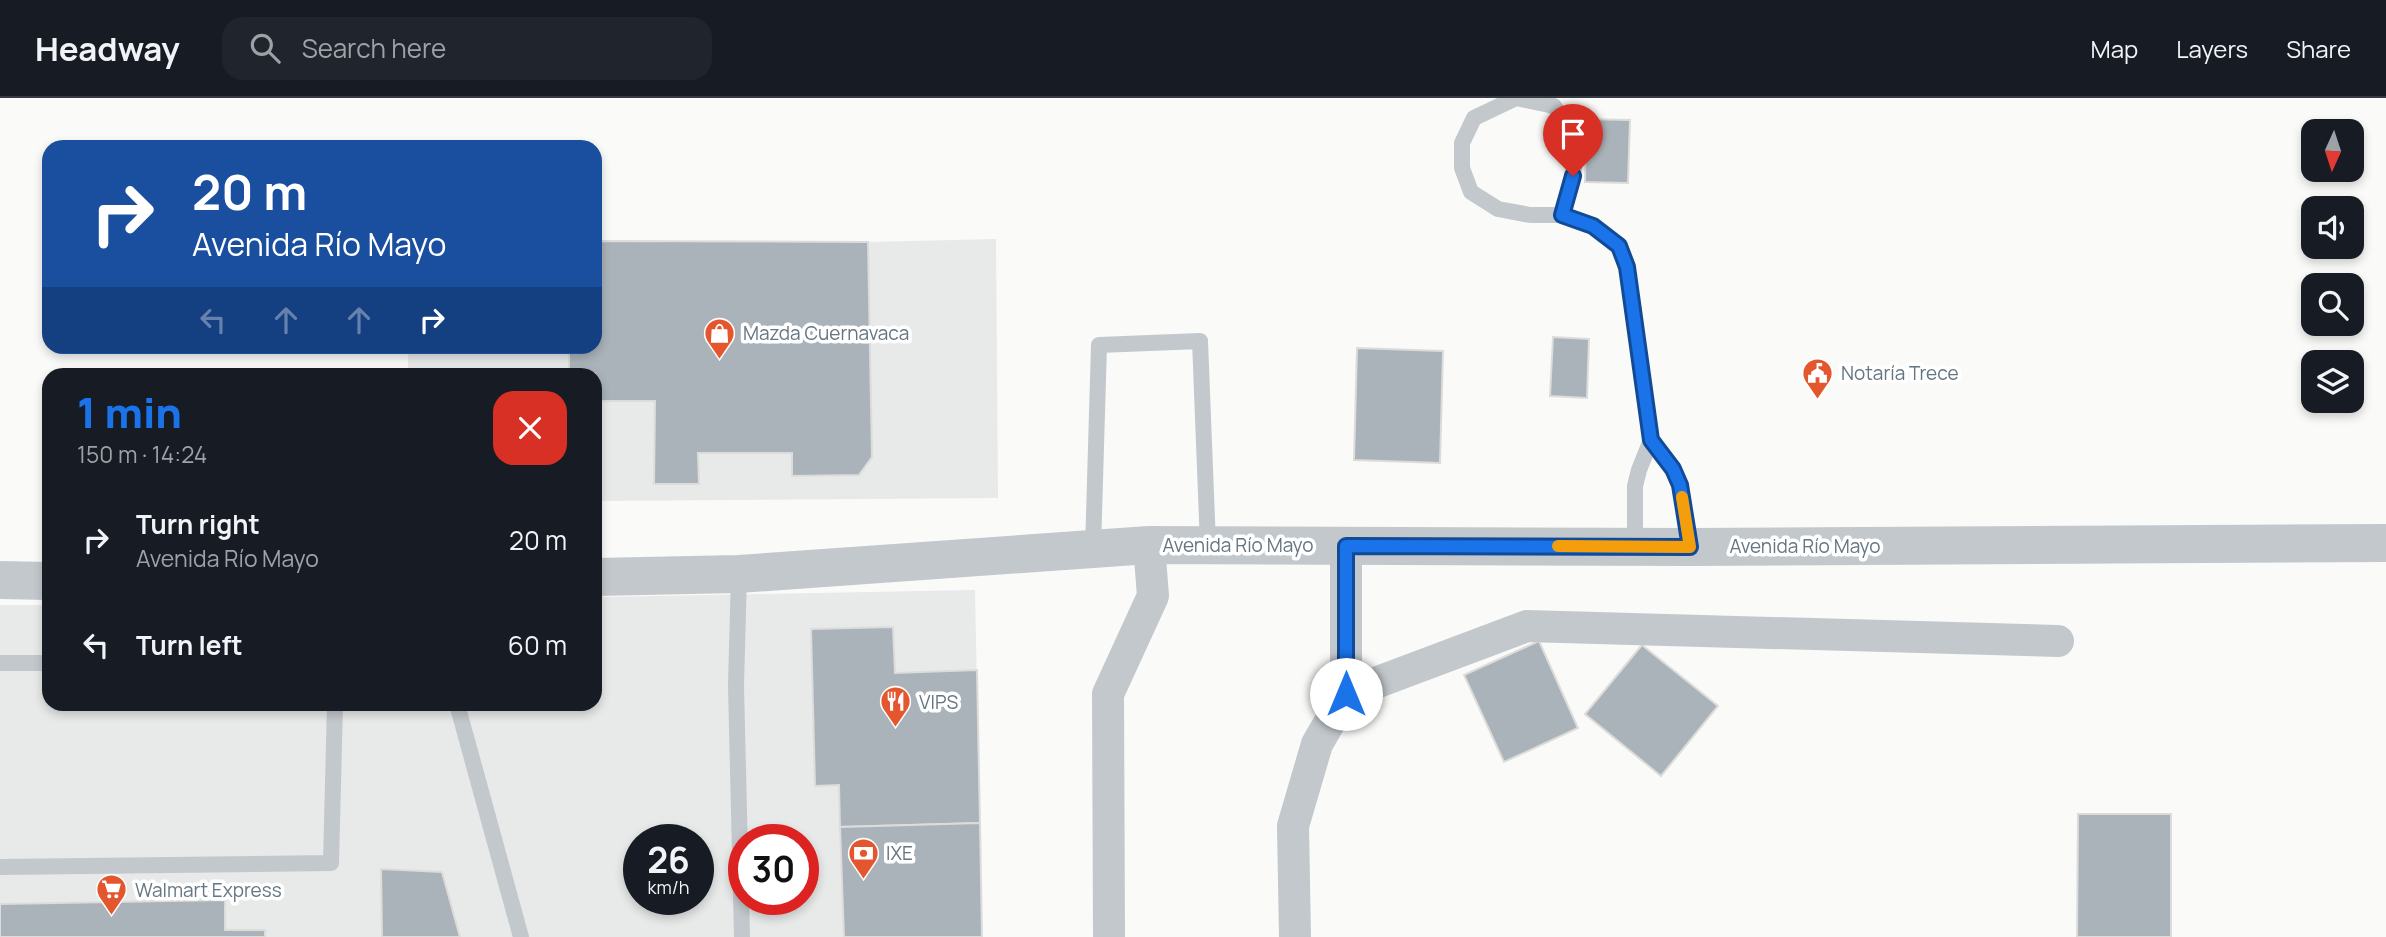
<!DOCTYPE html>
<html lang="en">
<head>
<meta charset="utf-8">
<style>
  :root { --surface:#171b24; --page:#20242c; --text:#f1f3f6; --muted:#9ea1a6; --line:#363941; --accent:#1a73e8 }
  body { margin:0; font-family:Manrope,sans-serif; background:var(--page); color:var(--text); height:100vh; display:flex; flex-direction:column; font-size:26px; white-space:nowrap }
  * { box-sizing:border-box; margin:0 }
  p { font-size:23px; color:var(--muted) }
  .icon { flex:none; width:38px; height:38px; fill:none; stroke:currentColor; stroke-width:2; stroke-linecap:round; stroke-linejoin:round }
  .map { position:relative; flex:1; overflow:hidden }
  .panel { position:absolute; left:42px; top:270px; width:560px; height:343px; display:flex; flex-direction:column; background:var(--surface); border-radius:21px; box-shadow:0 4px 10px #0003 }
  .panel>* { flex:none }
  .banner { position:absolute; left:42px; top:42px; width:560px; height:214px; border-radius:21px; box-shadow:0 4px 10px #0003; background:#1a4fa0; color:#fff; overflow:hidden }
  .needle { width:46px; rotate:183deg }
  .tools { position:absolute; left:2301px; top:21px; display:grid; gap:14px }
  .tools a { display:grid; place-items:center; width:63px; height:63px; border-radius:14px; background:var(--surface); box-shadow:0 4px 10px #0003; font-size:35px }
  .speed { position:absolute; left:623px; top:726px; display:flex; gap:14px; font-size:35px; font-weight:700; text-align:center }
  .speed>* { display:grid; place-content:center; width:91px; height:91px; border-radius:50%; background:var(--surface); box-shadow:0 4px 10px #0003; line-height:1 }
  .speed small { font-size:18px; font-weight:400 }
  .speed .limit { border:10px solid #d22; background:#fff; color:#111 }
  .pin { position:absolute; display:grid; place-items:center; width:60px; height:60px; color:#fff; margin:-72px -30px; border-radius:50% 50% 50% 0; rotate:-45deg; box-shadow:0 0 7px #0007 }
  .pin .icon { rotate:45deg }
  .me { position:absolute; width:77px; margin:-38px; rotate:0deg; stroke-linejoin:round; filter:drop-shadow(0 0 5px #0008) }
  .turn { display:flex; align-items:center; gap:24px; height:147px; padding:0 35px; font-size:32px }
  .turn .icon { width:91px; height:91px; stroke-width:2.5 }
  .turn b { display:block; font-size:49px; line-height:60px }
  .lanes { display:flex; align-items:center; height:66px; padding:0 35px; background:#0003; justify-content:center; gap:35px; direction:ltr }
  .lanes .off { opacity:.35 }
  .round { display:grid; place-items:center; flex:none; width:74px; height:74px; border-radius:21px; background:var(--page) }
  .summary { display:flex; align-items:center; justify-content:space-between; height:119px; padding:0 35px }
  h1 { font-size:42px; font-weight:800; line-height:52px; color:var(--accent) }
  ul { padding:0; list-style:none }
  li { display:flex; align-items:center; gap:21px; height:105px; padding:0 35px }
  li div { flex:1 }
  li b { display:block; font-size:26px }
  li em { font-style:normal }
  header { display:flex; align-items:center; gap:42px; box-sizing:border-box; height:98px; padding:0 35px; background:var(--surface); border-bottom:2px solid var(--line) }
  header strong { font-size:33px }
  nav { display:flex; gap:38px; margin-inline-start:auto; font-size:24px }
  .search { width:490px; height:63px; background:var(--page); display:flex; align-items:center; gap:18px; box-sizing:border-box; padding:0 24px; border-radius:21px; color:var(--muted); font-size:26px }
  .map>svg:first-child { display:block }
  .built { fill:#e8e9e9; fill-rule:evenodd }
  .building { fill:#aab3b9; stroke:#dcdcda; stroke-width:2 }
  .lines { fill:none; stroke-linecap:round; stroke-linejoin:round }
  .service { stroke:#c3c8cc; stroke-width:16 }
  .minor { stroke:#c3c8cc; stroke-width:32 }
  .tertiary { stroke:#c3c8cc; stroke-width:38 }
  .route-casing { stroke:#114b97; stroke-width:18 }
  .route { stroke:#1a73e8; stroke-width:12 }
  .slow { stroke:#f59e0b; stroke-width:12 }
  .labels { text-anchor:middle; dominant-baseline:central; stroke-width:7; stroke-linejoin:round; paint-order:stroke }
  .poi-label { font-size:19px; fill:#657683; stroke:#fff; text-anchor:start }
  .street-label { font-size:19px; fill:#657683; stroke:#fff }
</style>
</head>
<body>
<header>
<strong>Headway</strong>
<div class="search"><svg class="icon" aria-label="search" viewBox="0 0 24 24"><circle cx="10" cy="10" r="6"/><path d="M15 15l6 6"/></svg>Search here</div>
<nav><a>Map</a><a>Layers</a><a>Share</a></nav>
</header>
<div class="map">
<svg width="2386" height="839" viewBox="0 0 2386 839">
  <rect width="100%" height="100%" fill="#fafaf8"/>
  <g class="built">
    <polygon points="996,141 998,400 595,403 595,276 408,276 408,249 595,248 595,143 868,144"/>
    <path d="M975 492 982 839H0V507H49V606H595V499ZM639 742H698V802H639ZM744 742H803V802H744Z"/>
  </g>
  <g class="building">
    <polygon points="1586,21 1630,22 1628,85 1585,84"/>
    <polygon points="595,143 868,144 872,359 859,377 792,378 792,355 698,355 699,386 654,386 655,303 595,303 595,276 569,276 569,248 595,248"/>
    <polygon points="1553,239 1589,241 1587,300 1550,298"/>
    <polygon points="1357,250 1443,253 1440,365 1354,362"/>
    <polygon points="893,529 895,575 977,572 980,725 840,729 839,687 815,688 811,531"/>
    <polygon points="1539,543 1578,630 1504,664 1464,577"/>
    <polygon points="1642,547 1718,608 1661,678 1585,616"/>
    <polygon points="2078,716 2171,716 2171,839 2077,839"/>
    <polygon points="980,725 982,839 844,839 840,729"/>
    <polygon points="381,771 442,774 460,839 382,839"/>
    <polygon points="225,802 225,832 265,832 265,839 0,839 0,806"/>
  </g>
  <g class="lines">
    <g class="service">
      <polyline points="1562,117 1576,62 1569,31 1554,8 1516,0 1474,20 1462,45 1462,70 1471,94 1498,111 1530,117 1562,117 1593,128 1619,147 1627,169 1651,342 1673,371 1680,387 1690,449"/>
      <polyline points="1635,448 1635,388 1639,372 1651,342"/>
      <polyline points="1093,451 1099,247 1200,243 1208,447"/>
      <polyline points="739,476 736,588 742,839"/>
      <polyline points="0,565 49,565"/>
      <polyline points="457,606 521,839"/>
      <polyline points="0,769 331,765 335,606"/>
    </g>
    <g class="minor">
      <polyline points="1346,596 1527,528 2058,543"/>
      <polyline points="1109,839 1108,596 1153,498 1149,447"/>
      <polyline points="1295,839 1293,728 1317,646 1346,596 1346,448"/>
    </g>
    <g class="tertiary">
      <polyline points="595,479 739,476 1149,447 1690,449 2386,445"/>
      <polyline points="0,482 49,483"/>
    </g>
  </g>
  <g class="lines">
    <defs>
      <polyline id="route" points="1346,596 1346,448 1690,449 1680,387 1673,371 1651,342 1627,169 1619,148 1593,128 1562,117 1573,78"/>
    </defs>
    <use href="#route" class="route-casing"/>
    <use href="#route" class="route"/>
    <polyline class="slow" points="1558,448 1690,449 1682,399"/>
  </g>
  <defs>
    <symbol id="shop-pin" viewBox="-11 -11 22 30"><path d="M0 17L-7.5 6A9.5 9.5 0 1 1 7.5 6Z" fill="#e4572e" stroke="#fff"/><path d="M-5-2.5h2.3a2.7 3.5 0 0 1 5.4 0H5L5.5 6h-11ZM-1.5-2.5h3a1.5 2.3 0 0 0-3 0Z" fill="#fff"/></symbol>
    <symbol id="civic-pin" viewBox="-11 -11 22 30"><path d="M0 17L-7.5 6A9.5 9.5 0 1 1 7.5 6Z" fill="#e4572e" stroke="#fff"/><path d="M-.6-6.5H3V-4.5H.6V-3L4-1V1h2V6H-6V1h2V-1L-.6-3ZM-1.2 2.5V6h2.4V2.5Z" fill="#fff"/></symbol>
    <symbol id="restaurant-pin" viewBox="-11 -11 22 30"><path d="M0 17L-7.5 6A9.5 9.5 0 1 1 7.5 6Z" fill="#e4572e" stroke="#fff"/><path d="M-5-6h1v4h1v-4h1v4h1v-4h1v5L-1.5 .5V6h-2V.5L-5-1ZM5-6V6H3V1.5H1.5Q1.5-4 5-6Z" fill="#fff"/></symbol>
    <symbol id="bank-pin" viewBox="-11 -11 22 30"><path d="M0 17L-7.5 6A9.5 9.5 0 1 1 7.5 6Z" fill="#e4572e" stroke="#fff"/><path d="M-6-4H6V4H-6ZM0-2.3a2.3 2.3 0 1 0 0 4.6a2.3 2.3 0 1 0 0-4.6Z" fill="#fff"/></symbol>
    <symbol id="supermarket-pin" viewBox="-11 -11 22 30"><path d="M0 17L-7.5 6A9.5 9.5 0 1 1 7.5 6Z" fill="#e4572e" stroke="#fff"/><path d="M-6-5.5h2.5l.6 2H6L4.5 2H-2.5L-4.4-4H-6ZM-1.5 3.2a1.3 1.3 0 1 0 .1 0ZM3 3.2a1.3 1.3 0 1 0 .1 0Z" fill="#fff"/></symbol>
  </defs>
  <g fill-rule="evenodd">
    <use href="#shop-pin" x="702" y="218" width="35" height="47"/>
    <use href="#civic-pin" x="1800" y="258" width="35" height="47"/>
    <use href="#restaurant-pin" x="878" y="586" width="35" height="47"/>
    <use href="#bank-pin" x="846" y="738" width="35" height="47"/>
    <use href="#supermarket-pin" x="94" y="774" width="35" height="47"/>
  </g>
  <g class="labels">
    <g class="poi-label">
      <text x="743" y="235">Mazda Cuernavaca</text>
      <text x="1841" y="275">Notaría Trece</text>
      <text x="919" y="604">VIPS</text>
      <text x="886" y="755">IXE</text>
      <text x="135" y="792">Walmart Express</text>
    </g>
    <g class="street-label">
      <text x="1238" y="447">Avenida Río Mayo</text>
      <text x="1805" y="448">Avenida Río Mayo</text>
    </g>
  </g>
</svg>
<div class="tools">
<a><svg class="needle" viewBox="-14 -14 28 28"><path d="M0-13l5 13h-10z" fill="#e53935"/><path d="M0 13l5-13h-10z" fill="#9ea1a6"/></svg></a>
<a><svg class="icon" aria-label="sound" viewBox="0 0 24 24"><path d="M4 9h4l5-4v14l-5-4H4zM17 9q2 3 0 6"/></svg></a>
<a><svg class="icon" aria-label="search" viewBox="0 0 24 24"><circle cx="10" cy="10" r="6"/><path d="M15 15l6 6"/></svg></a>
<a><svg class="icon" aria-label="layers" viewBox="0 0 24 24"><path d="M12 4l9 5-9 5-9-5zM3 14l9 5 9-5"/></svg></a>
</div>
<div class="speed"><div>26<small>km/h</small></div><div class="limit">30</div></div>
<div class="pin" style="left:1573px;top:78px;background:#d93025"><svg class="icon" aria-label="arrive" viewBox="0 0 24 24"><path d="M6 21V4h12l-3 4 3 4H6"/></svg></div>
<svg class="me" style="left:1346px;top:596px" viewBox="-20 -20 40 40"><circle r="19" fill="#fff"/><path d="M0-13L10 11 0 6-10 11z" fill="#1a73e8"/></svg>
<div class="banner">
<div class="turn"><svg class="icon" aria-label="right" viewBox="0 0 24 24"><path d="M7 20v-9h11M14 6l5 5-5 5"/></svg><div><b>20 m</b>Avenida Río Mayo</div></div>
<div class="lanes"><svg class="icon off" aria-label="left" viewBox="0 0 24 24"><path d="M17 20v-9H6M10 6l-5 5 5 5"/></svg><svg class="icon off" aria-label="ahead" viewBox="0 0 24 24"><path d="M12 20V5M6 11l6-6 6 6"/></svg><svg class="icon off" aria-label="ahead" viewBox="0 0 24 24"><path d="M12 20V5M6 11l6-6 6 6"/></svg><svg class="icon" aria-label="right" viewBox="0 0 24 24"><path d="M7 20v-9h11M14 6l5 5-5 5"/></svg></div>
</div>
<section class="panel">
<div class="summary"><div><h1>1 min</h1><p>150 m · 14:24</p></div><a class="round" style="background:#d93025;color:#fff"><svg class="icon" aria-label="close" viewBox="0 0 24 24"><path d="M6 6l12 12M18 6L6 18"/></svg></a></div>
<ul>
<li><svg class="icon" aria-label="right" viewBox="0 0 24 24"><path d="M7 20v-9h11M14 6l5 5-5 5"/></svg><div><b>Turn right</b><p>Avenida Río Mayo</p></div><em>20 m</em></li>
<li><svg class="icon" aria-label="left" viewBox="0 0 24 24"><path d="M17 20v-9H6M10 6l-5 5 5 5"/></svg><div><b>Turn left</b></div><em>60 m</em></li>
</ul>
</section>
</div>
</body>
</html>
